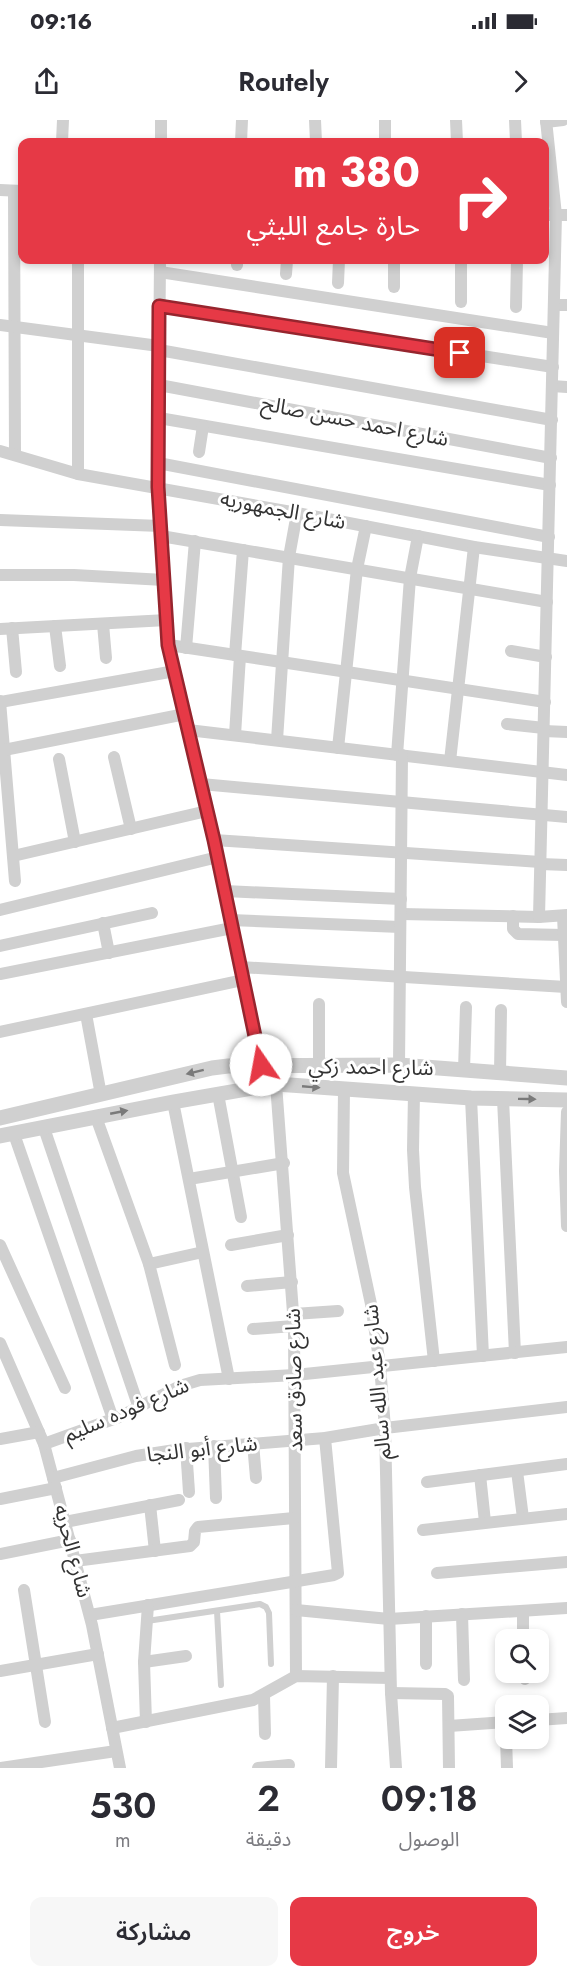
<!DOCTYPE html>
<html lang="ar">
<head>
<meta charset="utf-8">
<style>
  :root { --surface:#fff; --page:#f7f7f7; --text:#2b2b33; --muted:#7c7c81; --accent:#e63946 }
  body { margin:0; font-family:Jost,"Noto Sans Arabic",sans-serif; background:var(--page); color:var(--text); direction:rtl; height:100vh; display:flex; flex-direction:column; font-size:22px; white-space:nowrap }
  * { box-sizing:border-box; margin:0 }
  p { font-size:20px; color:var(--muted) }
  .icon { flex:none; width:33px; height:33px; fill:none; stroke:currentColor; stroke-width:2; stroke-linecap:round; stroke-linejoin:round }
  .map { position:relative; height:1648px; overflow:hidden; direction:ltr }
  .sheet { display:flex; flex-direction:column; background:var(--surface); flex:1 }
  .sheet>* { flex:none }
  .banner { position:absolute; left:18px; top:18px; width:531px; height:126px; border-radius:12px; box-shadow:0 3px 9px #0003; direction:rtl; background:#e63946; color:#fff; overflow:hidden }
  .fabs { position:absolute; left:495px; top:1509px; display:grid; gap:12px }
  .fabs a { display:grid; place-items:center; width:54px; height:54px; border-radius:12px; background:var(--surface); box-shadow:0 3px 9px #0003; font-size:30px }
  .pin { position:absolute; display:grid; place-items:center; width:51px; height:51px; color:#fff; margin:-26px; border-radius:12px; box-shadow:0 3px 9px #0006 }
  .me { position:absolute; width:66px; margin:-33px; rotate:348deg; stroke-linejoin:round; filter:drop-shadow(0 0 4px #0008) }
  .turn { display:flex; align-items:center; gap:21px; height:126px; padding:0 30px; font-size:27px }
  .turn .icon { width:78px; height:78px; stroke-width:2.5 }
  .turn b { display:block; font-size:42px; line-height:51px }
  .eta { display:flex; justify-content:space-evenly; align-items:center; height:102px; text-align:center }
  .eta b { font-size:36px; font-weight:600; line-height:42px }
  .cta { display:flex; gap:12px; margin-top:auto; padding:12px 30px }
  .cta a { flex:1; height:69px; border-radius:12px; background:var(--accent); color:#fff; font-size:24px; font-weight:600; line-height:69px; text-align:center }
  .cta a+a { background:var(--page); color:var(--text) }
  .status { display:flex; justify-content:space-between; align-items:center; height:42px; padding:0 30px; background:var(--surface); direction:ltr }
  .status svg { height:16px; fill:currentColor }
  header { display:flex; justify-content:space-between; align-items:center; height:78px; padding:0 30px; background:var(--surface); font-size:27px; font-weight:600 }
  .map>svg:first-child { display:block }
  .lines { fill:none; stroke-linecap:round; stroke-linejoin:round }
  .service { stroke:#d0d0d0; stroke-width:6 }
  .minor { stroke:#d0d0d0; stroke-width:12 }
  .tertiary { stroke:#d0d0d0; stroke-width:15 }
  .oneway { fill:#7a7a7a }
  .route-casing { stroke:#96252e; stroke-width:15 }
  .route { stroke:#e63946; stroke-width:10 }
  .labels { text-anchor:middle; dominant-baseline:central; stroke-width:6; stroke-linejoin:round; paint-order:stroke }
  .street-label { font-size:21px; fill:#333; stroke:#fff }
</style>
</head>
<body>
<div class="status"><b>09:16</b><svg viewBox="0 0 49 12"><path d="M0 12V9h3v3zM5 12V6h3v6zM10 12V3h3v9zM15 12V0h3v12zM26 1h20v11H26zM47 4h2v5h-2z"/></svg></div>
<header><svg class="icon" aria-label="forward" viewBox="0 0 24 24"><path d="M9 5l7 7-7 7"/></svg>Routely<svg class="icon" aria-label="share" viewBox="0 0 24 24"><path d="M12 15V3M7 8l5-5 5 5M5 13v7h14v-7"/></svg></header>
<div class="map">
<svg width="567" height="1648" viewBox="0 0 567 1648">
  <rect width="100%" height="100%" fill="#fff"/>
  <g class="lines">
    <g class="service">
      <polyline points="217,1491 221,1565"/>
      <polyline points="147,1501 260,1484 266,1487 269,1493 271,1544"/>
    </g>
    <g class="minor">
      <polyline points="315,0 316,22"/>
      <polyline points="456,0 457,22"/>
      <polyline points="515,0 516,22"/>
      <polyline points="546,2 563,0"/>
      <polyline points="62,22 63,0"/>
      <polyline points="161,22 161,0"/>
      <polyline points="241,22 242,0"/>
      <polyline points="385,22 385,0"/>
      <polyline points="0,70 22,71"/>
      <polyline points="14,71 15,335"/>
      <polyline points="544,95 567,95"/>
      <polyline points="160,140 158,367 169,525 214,720 261,945"/>
      <polyline points="237,145 237,140"/>
      <polyline points="160,152 553,213"/>
      <polyline points="286,154 287,140"/>
      <polyline points="338,163 339,140"/>
      <polyline points="394,167 394,140"/>
      <polyline points="461,182 461,140"/>
      <polyline points="554,185 567,185"/>
      <polyline points="160,186 553,247"/>
      <polyline points="516,187 517,140"/>
      <polyline points="0,205 159,226"/>
      <polyline points="159,230 552,300"/>
      <polyline points="159,265 551,338"/>
      <polyline points="552,266 567,267"/>
      <polyline points="159,298 550,365"/>
      <polyline points="0,331 78,354 297,393 474,427 567,441"/>
      <polyline points="199,332 203,306"/>
      <polyline points="158,343 549,417"/>
      <polyline points="78,354 78,140"/>
      <polyline points="0,400 161,406"/>
      <polyline points="161,416 547,482"/>
      <polyline points="0,455 74,455 164,460"/>
      <polyline points="103,504 106,538"/>
      <polyline points="55,506 60,546"/>
      <polyline points="12,508 16,552"/>
      <polyline points="0,509 167,500"/>
      <polyline points="169,525 545,582"/>
      <polyline points="186,528 195,421"/>
      <polyline points="511,531 546,537"/>
      <polyline points="235,535 243,430"/>
      <polyline points="0,581 15,761"/>
      <polyline points="0,582 175,551"/>
      <polyline points="507,604 544,608"/>
      <polyline points="188,610 567,655"/>
      <polyline points="544,611 567,612"/>
      <polyline points="235,615 240,536"/>
      <polyline points="277,620 289,437 297,393"/>
      <polyline points="338,628 357,449 366,406"/>
      <polyline points="4,630 185,594"/>
      <polyline points="397,635 410,458 418,416"/>
      <polyline points="114,637 131,709"/>
      <polyline points="59,639 75,722"/>
      <polyline points="450,641 474,427"/>
      <polyline points="201,664 567,697"/>
      <polyline points="214,720 540,742"/>
      <polyline points="13,736 207,691"/>
      <polyline points="540,744 567,745"/>
      <polyline points="225,771 401,779"/>
      <polyline points="0,790 218,737"/>
      <polyline points="401,794 539,797 567,795"/>
      <polyline points="513,796 513,809 518,814 564,815"/>
      <polyline points="563,796 567,882"/>
      <polyline points="539,797 556,95 546,0"/>
      <polyline points="230,800 400,807"/>
      <polyline points="103,803 109,833"/>
      <polyline points="0,826 152,793"/>
      <polyline points="240,847 566,867"/>
      <polyline points="0,854 232,808"/>
      <polyline points="86,894 101,975"/>
      <polyline points="0,912 243,860"/>
      <polyline points="319,945 319,884"/>
      <polyline points="399,945 402,635"/>
      <polyline points="464,950 466,887"/>
      <polyline points="500,953 501,890"/>
      <polyline points="276,964 294,1206 296,1556"/>
      <polyline points="344,970 343,1053 371,1184 380,1246 385,1308 391,1573 396,1648"/>
      <polyline points="414,973 413,1030 415,1067 434,1241"/>
      <polyline points="218,974 241,1097"/>
      <polyline points="471,978 483,1236"/>
      <polyline points="503,979 515,1233"/>
      <polyline points="173,982 229,1259"/>
      <polyline points="567,992 565,1051 567,1106"/>
      <polyline points="96,997 149,1144 175,1245"/>
      <polyline points="44,1008 139,1288"/>
      <polyline points="14,1014 113,1299"/>
      <polyline points="189,1059 284,1043"/>
      <polyline points="0,1125 65,1268"/>
      <polyline points="231,1125 288,1115"/>
      <polyline points="149,1144 203,1132"/>
      <polyline points="247,1166 292,1162"/>
      <polyline points="294,1194 338,1191"/>
      <polyline points="253,1209 294,1206"/>
      <polyline points="0,1223 44,1324 92,1505 120,1648"/>
      <polyline points="0,1319 39,1312"/>
      <polyline points="253,1323 256,1358"/>
      <polyline points="44,1324 119,1297 180,1266 200,1260 295,1255 567,1227"/>
      <polyline points="214,1326 216,1378"/>
      <polyline points="186,1328 189,1372"/>
      <polyline points="517,1351 523,1398"/>
      <polyline points="480,1355 485,1402"/>
      <polyline points="53,1358 136,1336 175,1330 325,1318 385,1308 567,1287"/>
      <polyline points="427,1362 567,1344"/>
      <polyline points="0,1379 56,1368"/>
      <polyline points="150,1385 155,1431"/>
      <polyline points="65,1402 179,1380"/>
      <polyline points="423,1410 567,1394"/>
      <polyline points="0,1434 70,1420"/>
      <polyline points="75,1441 190,1426 194,1422 195,1411 198,1407 294,1398"/>
      <polyline points="437,1453 567,1442"/>
      <polyline points="24,1470 45,1602"/>
      <polyline points="296,1490 389,1499 567,1488"/>
      <polyline points="523,1491 523,1520"/>
      <polyline points="462,1494 464,1560"/>
      <polyline points="90,1495 334,1455 338,1453 325,1318"/>
      <polyline points="426,1496 426,1544"/>
      <polyline points="144,1542 186,1536"/>
      <polyline points="0,1551 98,1534"/>
      <polyline points="524,1552 525,1559"/>
      <polyline points="391,1573 445,1574 448,1576 449,1648"/>
      <polyline points="264,1576 265,1614"/>
      <polyline points="538,1600 567,1598"/>
      <polyline points="146,1602 144,1542 148,1485"/>
      <polyline points="449,1606 506,1602"/>
      <polyline points="112,1608 253,1580 296,1556 390,1558"/>
      <polyline points="506,1618 507,1648"/>
      <polyline points="1,1648 116,1631"/>
      <polyline points="258,1648 289,1645"/>
      <polyline points="331,1648 333,1556"/>
    </g>
    <g class="tertiary">
      <polyline points="0,998 212,948 228,946 399,945 567,958"/>
      <polyline points="0,1016 173,982 276,964 471,978 567,980"/>
    </g>
  </g>
  <defs><path id="oneway-solid" d="M-6-.8H1V-3.2L6.5 0L1 3.2V.8H-6Z" transform="scale(1.5)"/></defs>
  <g class="oneway">
    <use href="#oneway-solid" transform="translate(195 952) rotate(166)"/>
    <use href="#oneway-solid" transform="translate(311 967) rotate(5)"/>
    <use href="#oneway-solid" transform="translate(527 979) rotate(1)"/>
    <use href="#oneway-solid" transform="translate(119 992) rotate(-11)"/>
  </g>
  <g class="lines">
    <defs>
      <polyline id="route" points="261,945 214,720 168,525 158,367 159,186 460,233"/>
    </defs>
    <use href="#route" class="route-casing"/>
    <use href="#route" class="route"/>
  </g>
  <g class="labels">
    <g class="street-label">
      <text transform="translate(355 301) rotate(11)">شارع احمد حسن صالح</text>
      <text transform="translate(283 390) rotate(11)">شارع الجمهوريه</text>
      <text transform="translate(371 947) rotate(1)">شارع احمد زكي</text>
      <text transform="translate(294 1260) rotate(-91)">شارع صادق سعد</text>
      <text transform="translate(377 1262) rotate(-95)">شارع عبد الله سالم</text>
      <text transform="translate(126 1290) rotate(-23)">شارع فوده سليم</text>
      <text transform="translate(202 1329) rotate(-6)">شارع أبو النجا</text>
      <text transform="translate(73 1431) rotate(75)">شارع الحريه</text>
    </g>
  </g>
</svg>
<div class="fabs">
<a><svg class="icon" aria-label="search" viewBox="0 0 24 24"><circle cx="10" cy="10" r="6"/><path d="M15 15l6 6"/></svg></a>
<a><svg class="icon" aria-label="layers" viewBox="0 0 24 24"><path d="M12 4l9 5-9 5-9-5zM3 14l9 5 9-5"/></svg></a>
</div>
<div class="pin" style="left:460px;top:233px;background:#d93025"><svg class="icon" aria-label="arrive" viewBox="0 0 24 24"><path d="M6 21V4h12l-3 4 3 4H6"/></svg></div>
<svg class="me" style="left:261px;top:945px" viewBox="-20 -20 40 40"><circle r="19" fill="#fff"/><path d="M0-13L10 11 0 6-10 11z" fill="#e63946"/></svg>
<div class="banner">
<div class="turn"><svg class="icon" aria-label="right" viewBox="0 0 24 24"><path d="M7 20v-9h11M14 6l5 5-5 5"/></svg><div><b>380 m</b>حارة جامع الليثي</div></div>
</div>
</div>
<section class="sheet">
<div class="eta">
<div><b>09:18</b><p>الوصول</p></div>
<div><b>2</b><p>دقيقة</p></div>
<div><b>530</b><p>m</p></div>
</div>
<div class="cta"><a>خروج</a><a>مشاركة</a></div>
</section>
</body>
</html>
